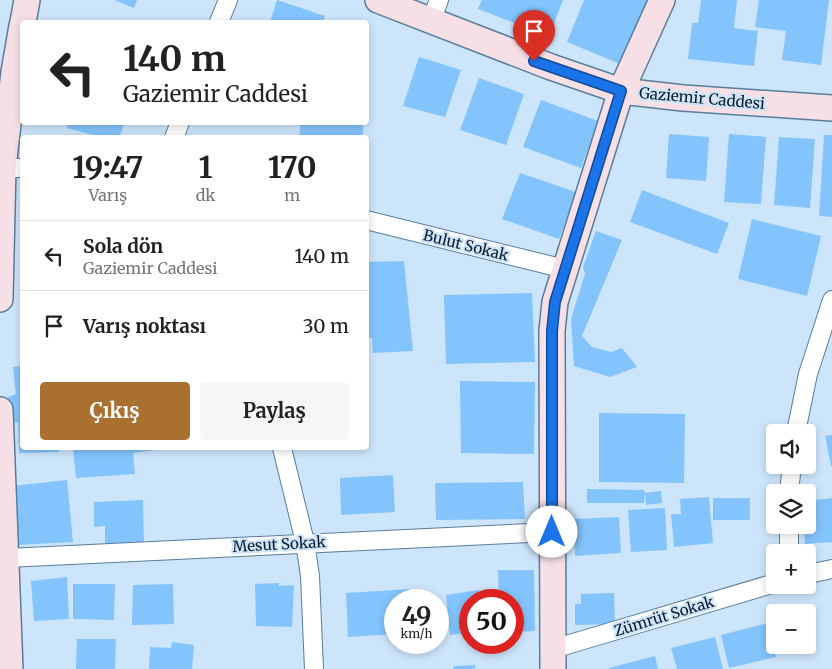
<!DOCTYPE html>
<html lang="tr">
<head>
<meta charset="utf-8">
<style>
  :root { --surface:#fff; --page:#f6f6f6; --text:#222; --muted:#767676; --line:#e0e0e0; --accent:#aa702f }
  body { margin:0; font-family:Merriweather,serif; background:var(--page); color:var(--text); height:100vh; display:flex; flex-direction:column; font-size:19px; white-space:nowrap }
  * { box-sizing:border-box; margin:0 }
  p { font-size:16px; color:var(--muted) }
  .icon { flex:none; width:28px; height:28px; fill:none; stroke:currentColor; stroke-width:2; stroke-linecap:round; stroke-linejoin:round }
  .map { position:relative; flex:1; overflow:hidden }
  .drawer { position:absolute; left:20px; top:135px; width:349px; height:315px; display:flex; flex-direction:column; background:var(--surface); border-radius:5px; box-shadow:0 2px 8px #0003 }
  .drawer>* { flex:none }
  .banner { position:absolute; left:20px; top:20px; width:349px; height:105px; border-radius:5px; box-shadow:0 2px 8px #0003; background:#fff; color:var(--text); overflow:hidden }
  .buttons { position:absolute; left:766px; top:424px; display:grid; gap:10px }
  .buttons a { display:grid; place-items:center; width:50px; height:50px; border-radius:5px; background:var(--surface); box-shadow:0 2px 8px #0003; font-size:25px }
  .speed { position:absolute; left:384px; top:589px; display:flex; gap:10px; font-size:25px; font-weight:700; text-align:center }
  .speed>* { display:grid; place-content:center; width:65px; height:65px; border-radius:50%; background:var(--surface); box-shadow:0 2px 8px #0003; line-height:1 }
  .speed small { font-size:12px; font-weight:400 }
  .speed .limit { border:8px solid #d22; background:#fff; color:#111 }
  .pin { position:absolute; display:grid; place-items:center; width:42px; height:42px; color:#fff; margin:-51px -21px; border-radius:50% 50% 50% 0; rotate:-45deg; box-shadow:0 0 5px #0007 }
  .pin .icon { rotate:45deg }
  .me { position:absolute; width:55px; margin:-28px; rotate:0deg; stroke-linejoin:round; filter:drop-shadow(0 0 4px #0008) }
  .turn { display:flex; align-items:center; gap:18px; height:105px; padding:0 20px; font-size:22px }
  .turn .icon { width:65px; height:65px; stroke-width:2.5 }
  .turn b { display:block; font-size:35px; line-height:42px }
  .eta { display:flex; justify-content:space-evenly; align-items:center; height:85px; text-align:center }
  .eta b { font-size:30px; font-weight:700; line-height:35px }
  .primary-button { display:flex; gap:10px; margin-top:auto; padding:10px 20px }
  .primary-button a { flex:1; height:58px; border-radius:5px; background:var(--accent); color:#fff; font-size:20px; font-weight:700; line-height:58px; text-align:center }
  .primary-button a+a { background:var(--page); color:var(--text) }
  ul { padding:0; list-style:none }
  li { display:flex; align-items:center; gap:15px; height:70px; padding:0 20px; border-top:1px solid var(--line) }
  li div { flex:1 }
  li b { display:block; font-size:19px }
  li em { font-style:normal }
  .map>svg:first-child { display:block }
  .building { fill:#83c4fd }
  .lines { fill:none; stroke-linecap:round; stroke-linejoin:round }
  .street-casing { stroke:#587d9d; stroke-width:20 }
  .secondary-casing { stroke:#587d9d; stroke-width:28 }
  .street { stroke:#fff; stroke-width:18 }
  .secondary { stroke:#f7e0e5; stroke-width:25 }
  .route-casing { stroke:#114b97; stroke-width:12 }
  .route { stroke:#1a73e8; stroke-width:9 }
  .labels { text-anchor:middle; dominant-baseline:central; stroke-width:4.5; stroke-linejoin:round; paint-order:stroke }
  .street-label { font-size:15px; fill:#0e1d2a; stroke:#cde5fb }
</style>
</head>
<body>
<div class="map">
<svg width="832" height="669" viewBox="0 0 832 669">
  <rect width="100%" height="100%" fill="#cde5fb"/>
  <g class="building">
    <polygon points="114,0 137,0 134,8"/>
    <polygon points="277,0 325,16 323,22 270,22"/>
    <polygon points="482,0 563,0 549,36 478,9"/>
    <polygon points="584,0 647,0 620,64 567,42"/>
    <polygon points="701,0 737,0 734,28 758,31 754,66 688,59 692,23 698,23"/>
    <polygon points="759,0 829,0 821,65 782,60 786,31 755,27"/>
    <polygon points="419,57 461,70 445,117 403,106"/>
    <polygon points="479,78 524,94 506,145 460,130"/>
    <polygon points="541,100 598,121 581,168 523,147"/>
    <polygon points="68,122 125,122 119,138 104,138 67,128"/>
    <polygon points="301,122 361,122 364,123 362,138 299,138"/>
    <polygon points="669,134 709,137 706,181 666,178"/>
    <polygon points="729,134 766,137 761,204 724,202"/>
    <polygon points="824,135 832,135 832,217 819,216"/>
    <polygon points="779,137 815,139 810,208 774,205"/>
    <polygon points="520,173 576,192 559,239 502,219"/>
    <polygon points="642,190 729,223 717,254 630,222"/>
    <polygon points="752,219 821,236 807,296 738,279"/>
    <polygon points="596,231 622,240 582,336 592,347 611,352 622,348 637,367 610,377 574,366 571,319 585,274 583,267"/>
    <polygon points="404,261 413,351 373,353 372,338 366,338 366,262"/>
    <polygon points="532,293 535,362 446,364 444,295"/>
    <polygon points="22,366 22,448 59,448 59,452 19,453 18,422 10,423 8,397 16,394 13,367"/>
    <polygon points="460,381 535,382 534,454 461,453"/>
    <polygon points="599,413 685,414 684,483 599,482"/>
    <polygon points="832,435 832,466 831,466 825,436"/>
    <polygon points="73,448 171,448 133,453 135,474 76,478"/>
    <polygon points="393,475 395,512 341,515 340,478"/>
    <polygon points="67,480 73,542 17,545 12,486"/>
    <polygon points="523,482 525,519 436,520 435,483"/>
    <polygon points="587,489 644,490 645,493 661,491 662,503 646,505 645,493 644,503 587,503"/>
    <polygon points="709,497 713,543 674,547 671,514 681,514 680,499"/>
    <rect x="713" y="498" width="37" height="22"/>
    <polygon points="832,498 832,542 805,544 804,525 808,525 808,501"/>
    <polygon points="143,500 144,542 105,546 105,526 94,527 94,502"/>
    <polygon points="665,508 667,550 631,552 628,510"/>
    <polygon points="619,517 621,553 575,556 574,519"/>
    <polygon points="498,570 534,570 535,631 512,632 512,600 499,600"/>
    <polygon points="67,577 69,619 34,621 31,581"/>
    <polygon points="279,583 279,586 294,585 292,627 256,626 255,584"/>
    <polygon points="73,584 115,584 114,620 73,619"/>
    <polygon points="173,584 174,624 132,625 133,585"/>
    <polygon points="410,589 410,600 395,600 395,634 348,637 346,593"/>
    <polygon points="479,590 480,600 470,600 470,632 450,635 446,595"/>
    <polygon points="614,593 615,624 575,625 575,604 581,604 581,594"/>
    <polygon points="768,623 776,657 729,668 721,635"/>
    <polygon points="715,637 723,669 677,669 671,648"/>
    <polygon points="77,639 116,639 115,669 76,669"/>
    <polygon points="172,642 194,645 192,669 149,669 150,647 171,648"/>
    <polygon points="655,656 658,669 609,669 609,668"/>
    <polygon points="475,665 475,669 453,669 454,666"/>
  </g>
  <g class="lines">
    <defs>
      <g id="street">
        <polyline points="431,21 439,0"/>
        <polyline points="219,22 228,0"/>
        <polyline points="174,138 180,122"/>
        <polyline points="3,168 22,168"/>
        <polyline points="366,220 565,269"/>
        <polyline points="796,432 808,374 832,300"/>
        <polyline points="282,448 305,542 310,576 314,669"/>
        <polyline points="789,492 792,465"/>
        <polyline points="789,525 789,552"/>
        <polyline points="7,558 552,532"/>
        <polyline points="808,574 832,569"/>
        <polyline points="553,649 775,583"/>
      </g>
      <g id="secondary">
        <polyline points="378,0 551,67 621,91 683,98 832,108"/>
        <polyline points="23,22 27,0"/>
        <polyline points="0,299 3,168 14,72 22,26"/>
        <polyline points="0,410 10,669"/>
        <polyline points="553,669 552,331 555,302 621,91 662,0"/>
      </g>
    </defs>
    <use href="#street" class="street-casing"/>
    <use href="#secondary" class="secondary-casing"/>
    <use href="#street" class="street"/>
    <use href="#secondary" class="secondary"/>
  </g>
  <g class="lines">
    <defs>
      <polyline id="route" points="534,61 621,91 555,302 552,331 552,532"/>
    </defs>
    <use href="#route" class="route-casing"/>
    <use href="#route" class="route"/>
  </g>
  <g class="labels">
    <g class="street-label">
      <text transform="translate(702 98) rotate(5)">Gaziemir Caddesi</text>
      <text transform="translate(466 245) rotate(14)">Bulut Sokak</text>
      <text transform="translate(279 544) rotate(-3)">Mesut Sokak</text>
      <text transform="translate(664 616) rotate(-17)">Zümrüt Sokak</text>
    </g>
  </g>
</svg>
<div class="buttons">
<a><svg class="icon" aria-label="sound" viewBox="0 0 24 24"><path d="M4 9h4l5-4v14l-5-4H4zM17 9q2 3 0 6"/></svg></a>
<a><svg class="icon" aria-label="layers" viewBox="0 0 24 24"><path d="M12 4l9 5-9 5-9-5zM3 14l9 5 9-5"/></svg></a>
<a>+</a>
<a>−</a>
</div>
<div class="speed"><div>49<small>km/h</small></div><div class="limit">50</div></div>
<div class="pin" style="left:534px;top:61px;background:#d93025"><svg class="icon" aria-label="arrive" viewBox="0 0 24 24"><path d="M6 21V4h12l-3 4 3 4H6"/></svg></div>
<svg class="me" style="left:552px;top:532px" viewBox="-20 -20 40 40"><circle r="19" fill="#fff"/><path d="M0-13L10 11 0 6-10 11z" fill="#1a73e8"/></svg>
<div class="banner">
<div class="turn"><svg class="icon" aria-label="left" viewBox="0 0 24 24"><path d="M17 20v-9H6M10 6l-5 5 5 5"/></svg><div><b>140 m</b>Gaziemir Caddesi</div></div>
</div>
<section class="drawer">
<div class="eta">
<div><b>19:47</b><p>Varış</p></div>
<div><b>1</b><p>dk</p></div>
<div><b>170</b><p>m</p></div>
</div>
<ul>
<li><svg class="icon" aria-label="left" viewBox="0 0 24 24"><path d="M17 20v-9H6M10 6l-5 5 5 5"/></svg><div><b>Sola dön</b><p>Gaziemir Caddesi</p></div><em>140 m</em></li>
<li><svg class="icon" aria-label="arrive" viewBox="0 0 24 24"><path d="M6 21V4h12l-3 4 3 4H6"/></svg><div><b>Varış noktası</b></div><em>30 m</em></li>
</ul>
<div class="primary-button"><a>Çıkış</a><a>Paylaş</a></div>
</section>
</div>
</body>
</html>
